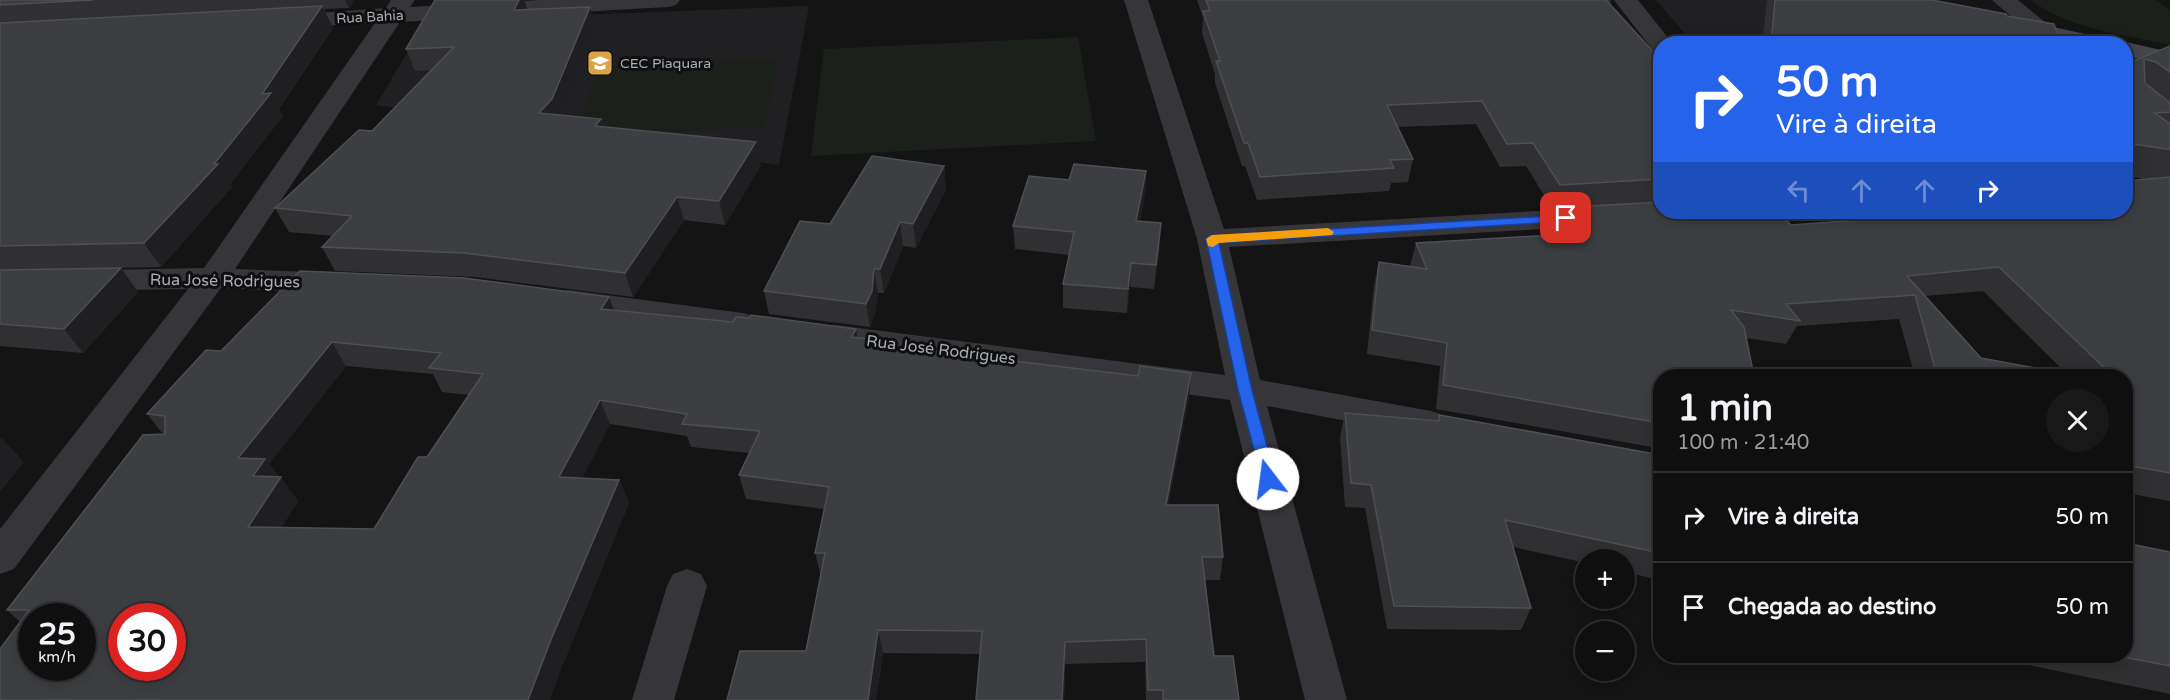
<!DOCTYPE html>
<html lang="pt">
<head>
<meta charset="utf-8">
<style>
  :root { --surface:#0f0f10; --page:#181819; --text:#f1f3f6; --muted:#9b9c9f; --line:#2f2f30 }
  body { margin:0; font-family:"Varela Round",sans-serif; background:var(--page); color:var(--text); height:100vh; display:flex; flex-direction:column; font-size:22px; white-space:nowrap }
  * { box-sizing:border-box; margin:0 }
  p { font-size:20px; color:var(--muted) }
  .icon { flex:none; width:33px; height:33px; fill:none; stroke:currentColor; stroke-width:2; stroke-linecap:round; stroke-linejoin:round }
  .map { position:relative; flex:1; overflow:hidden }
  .details { position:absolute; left:1653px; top:369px; width:480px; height:294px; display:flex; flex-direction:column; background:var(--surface); border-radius:24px; box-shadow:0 3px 15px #0003,0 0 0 2px var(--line) }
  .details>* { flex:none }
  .hud { position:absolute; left:1653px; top:36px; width:480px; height:183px; border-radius:24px; box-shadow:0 3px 15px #0003,0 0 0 2px var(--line); background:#2563eb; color:#fff; overflow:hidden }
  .buttons { position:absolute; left:1575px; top:549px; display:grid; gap:12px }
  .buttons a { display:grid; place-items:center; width:60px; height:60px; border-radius:50%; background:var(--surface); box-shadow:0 3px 15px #0003,0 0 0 2px var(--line); font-size:30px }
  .speed { position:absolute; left:18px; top:603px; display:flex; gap:12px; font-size:30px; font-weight:700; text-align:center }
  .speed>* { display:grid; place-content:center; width:78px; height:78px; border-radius:50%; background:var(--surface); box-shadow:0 3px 15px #0003,0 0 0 2px var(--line); line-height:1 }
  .speed small { font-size:15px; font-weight:400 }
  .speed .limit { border:9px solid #d22; background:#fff; color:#111 }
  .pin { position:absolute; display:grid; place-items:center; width:51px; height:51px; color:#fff; margin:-26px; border-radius:12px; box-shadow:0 3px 9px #0006 }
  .me { position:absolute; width:66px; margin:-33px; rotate:345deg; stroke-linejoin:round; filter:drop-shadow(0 0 4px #0008) }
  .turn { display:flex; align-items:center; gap:21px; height:126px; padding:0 24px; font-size:27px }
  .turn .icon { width:78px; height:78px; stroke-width:2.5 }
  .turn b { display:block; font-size:42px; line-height:51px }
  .lanes { display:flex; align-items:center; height:57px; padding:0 24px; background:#0003; justify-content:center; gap:30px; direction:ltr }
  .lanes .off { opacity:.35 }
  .round { display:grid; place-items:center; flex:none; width:63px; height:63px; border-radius:32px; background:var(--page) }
  .summary { display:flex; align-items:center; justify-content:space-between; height:102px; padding:0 24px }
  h1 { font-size:36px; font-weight:700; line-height:45px }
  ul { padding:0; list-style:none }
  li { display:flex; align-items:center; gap:18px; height:90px; padding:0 24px; border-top:2px solid var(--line) }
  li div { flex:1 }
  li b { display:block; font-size:22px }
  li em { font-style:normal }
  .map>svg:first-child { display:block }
  .built { fill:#202022 }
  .green { fill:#1b201b }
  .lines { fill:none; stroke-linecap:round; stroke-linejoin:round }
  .street { fill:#36363a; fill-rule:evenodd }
  .secondary { fill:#44464a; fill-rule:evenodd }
  .wall { fill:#303033; fill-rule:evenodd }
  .shaded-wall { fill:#1f1f21 }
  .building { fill:#3d3e41; stroke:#4d4f53; stroke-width:1.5; fill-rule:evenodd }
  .route { fill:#2563eb; stroke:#184099; stroke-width:1.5 }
  .slow { fill:#f59e0b }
  .labels { text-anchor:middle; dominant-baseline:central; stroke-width:6; stroke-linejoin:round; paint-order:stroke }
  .far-street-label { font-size:14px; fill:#a7acb4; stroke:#0f0f10 }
  .far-poi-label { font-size:14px; fill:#a7acb4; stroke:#0f0f10; text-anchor:start }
  .street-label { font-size:16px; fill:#a7acb4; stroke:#0f0f10 }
</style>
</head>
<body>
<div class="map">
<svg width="2170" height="700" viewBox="0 0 2170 700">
  <rect width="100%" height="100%" fill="#141415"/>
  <g class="built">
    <polygon points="1656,0 1856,0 1925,43 1693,43"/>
    <polygon points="809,6 779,165 376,105 426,21"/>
  </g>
  <g class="green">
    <path d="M2031 0H2156L2170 10V45C2124 34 2069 30 2031 0Z"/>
    <polygon points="1078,37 1096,141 811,156 824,49"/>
    <polygon points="778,58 765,127 597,136 574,131 601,67"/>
  </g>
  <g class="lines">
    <g class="street">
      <polygon points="391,0 415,0 410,7 540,0 680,0 676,5 668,7 400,22 235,269 334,273 345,276 350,283 345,290 334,293 221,288 14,569 0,574 0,529 188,289 0,292 0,272 204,268 375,23 284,28 276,26 272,21 276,16 386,8"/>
      <polygon points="1124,0 1148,0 1224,229 1660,204 1660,212 1698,212 1693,218 1683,221 1229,247 1260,380 1431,411 1443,415 1449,424 1443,433 1431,437 1267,406 1347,700 1305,700 1230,400 835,347 823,344 819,336 823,328 835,325 1225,375 1197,239"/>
      <polygon points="1614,0 1638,0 1673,44 1660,44 1660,51 1652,49"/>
      <polygon points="1992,0 2018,0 2071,44 2043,44"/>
      <polygon points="568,290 743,313 754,316 759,324 754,332 743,335 557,308 552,301 557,294"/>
      <polygon points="687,569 701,574 707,586 674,700 632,700 667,586 673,574"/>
    </g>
    <g class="secondary">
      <polygon points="2013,18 2108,39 2111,44 2064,44 2005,30 2001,25 2005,20"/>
      <polygon points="2126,42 2170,52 2170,66 2126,56 2126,44 2119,44"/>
    </g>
  </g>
  <g class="wall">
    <polygon points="0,0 355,0 349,8 324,9 333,28 279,109 283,116 230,184 232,187 161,267 2,270 138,292 83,353 0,346"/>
    <polygon points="435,0 524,0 527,10 597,28 562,115 601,119 604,127 761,165 725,225 684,220 633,297 475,277 335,271 322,247 333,236 289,232 275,208 372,131 431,70 415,71 406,49"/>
    <path d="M1197 0H1611L1610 3 1660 59V212L1791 225 1902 217 1906 212H2126L2166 177 2144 179 2126 176V64L2170 46V501L2126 493V376H1915L1899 319 1797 326 1786 344 1746 338 1660 376V430L1652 447 1436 409 1440 366 1367 354 1374 285 1379 262 1410 266 1416 243 1541 236 1545 221 1569 220 1574 207 1552 208 1526 166 1500 167 1476 124 1398 127 1413 159 1408 182 1391 183 1389 191 1257 200 1245 166H1242L1215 83V74L1202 33 1203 18ZM1983 291 2067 374 1981 358 1925 296Z"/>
    <polygon points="1767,0 1932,0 2007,16 2061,44 1762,44"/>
    <polygon points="944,166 946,189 916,248 903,246 884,293 878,293 875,314 870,327 769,314 764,291 830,224"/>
    <polygon points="1146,171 1145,194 1140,221 1160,246 1154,289 1130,287 1127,313 1063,308 1063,284 1069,255 1015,249 1013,226 1069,180"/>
    <path d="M614 310 733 322 856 329 857 337 880 344 1189 397 1168 505 1223 557 1220 580H1205L1214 656 1239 700H1146L1145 662 1065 664 1064 700H976L980 654 883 653 876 700H727L806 651 821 576 815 553 824 509 746 499 739 475 749 453 691 447 687 436 610 424 582 478 619 480 629 503 563 664 20 622 7 610 163 434 147 414 221 351ZM346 366 433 374 442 392 469 395 427 457 374 529 281 528 298 501 269 464Z"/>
    <polygon points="1345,413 1438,421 1439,415 1660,455 1660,580 1624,572 1624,560 1586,560 1586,563 1513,547 1531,608 1521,630 1387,629 1365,508 1345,507 1340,437"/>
    <polygon points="2170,552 2170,694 1985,656 2126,656"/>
  </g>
  <g class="shaded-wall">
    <polygon points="345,0 355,0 349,8"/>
    <polygon points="519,0 524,0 530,16 514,10"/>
    <polygon points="322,6 333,28 279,109 283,116 230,184 232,187 161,267 144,243 214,164"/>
    <polygon points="590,7 597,28 560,121 539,113"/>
    <polygon points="601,119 608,141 595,126"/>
    <polygon points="756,142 761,165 725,225 719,201"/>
    <polygon points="944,166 946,189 916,248 913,224"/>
    <polygon points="1146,171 1145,194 1135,244 1136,221"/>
    <polygon points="677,197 684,220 633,297 625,273"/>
    <polygon points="900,222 903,246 884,293 880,269"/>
    <polygon points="1161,223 1160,246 1154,289 1156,265"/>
    <polygon points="1131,263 1130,287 1127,313 1128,289"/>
    <polygon points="121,268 138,292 83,353 64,329"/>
    <polygon points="874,269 878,293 875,314 870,327 866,304"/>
    <polygon points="609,297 618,320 601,309"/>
    <polygon points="856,329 860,353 852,337"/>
    <polygon points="332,342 346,366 269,464 280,479 281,477 298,501 267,551 248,527 238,458"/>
    <polygon points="1191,373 1189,397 1164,529 1166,505"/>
    <polygon points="600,400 610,424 570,501 559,477"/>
    <polygon points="2,438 24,462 0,492 0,440"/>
    <polygon points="619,480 629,503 563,664 550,700 528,700 550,642"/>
    <polygon points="878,630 883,653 876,700 868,700"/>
    <polygon points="1065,642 1065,664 1064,700 1062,700"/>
  </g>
  <g class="building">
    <polygon points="0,0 93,0 0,5"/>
    <polygon points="435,0 519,0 514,10 590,7 552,99 539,113 601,119 595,126 756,142 719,201 677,197 625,273 464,253 322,247 352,216 275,208 359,130 372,131 454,47 406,49"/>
    <polygon points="1206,0 1606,0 1660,59 1660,179 1560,185 1533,143 1507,144 1482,101 1387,105 1413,159 1390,160 1394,168 1260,177 1248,143 1244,143 1216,61 1220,61 1203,11 1210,11"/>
    <polygon points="1775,0 1932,0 2006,14 2007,16 2054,24 2061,44 1771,44"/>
    <polygon points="322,6 262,94 271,93 214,164 218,164 144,243 0,246 0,23"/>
    <polygon points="2170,46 2170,72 2156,62 2144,59 2145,83 2170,103 2170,112 2155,113 2170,124 2170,149 2166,149 2126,143 2126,64"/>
    <polygon points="872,156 944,166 913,224 900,222 880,269 874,269 872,291 866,304 764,291 800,221 830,224"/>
    <polygon points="1074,164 1146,171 1136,221 1161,223 1156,265 1131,263 1128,289 1063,284 1074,232 1013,226 1029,176 1069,180"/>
    <polygon points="2170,177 2170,473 2126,465 2126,376 2113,376 1999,267 1907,276 1981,358 2079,376 1937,376 1915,295 1786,304 1800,321 1731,310 1744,327 1754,376 1660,376 1660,423 1443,385 1447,343 1372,330 1379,262 1427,269 1416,243 1554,235 1545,221 1582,219 1574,207 1660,202 1660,212 1779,212 1791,225 1928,215 1925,212 2126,212 2126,181"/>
    <polygon points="121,268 64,329 0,324 0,270"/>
    <path d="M300 271 464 278 609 297 601 309 733 322 736 317 750 318 751 315 856 329 852 337 879 340 878 343 947 353 1138 376 1140 366 1191 373 1166 505H1218L1223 557H1202L1214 656H1233L1239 700H1163V690H1148L1146 639 1065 642 1062 700H976L982 631 878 630 868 700H727L740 651H806L825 553H815L829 487 739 475 760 431 682 424 687 414 600 400 559 477 619 480 550 642 528 700H0V649L29 610H7L143 435 165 434V416L147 414 206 350 221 351ZM332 342 441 353 429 368 483 374 427 457H418L374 529 248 527 281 477 253 476 265 459 238 458ZM32 616H82V668H32ZM122 616H172V668H122Z"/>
    <polygon points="1345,413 1439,421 1439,415 1660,455 1660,553 1505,520 1531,608 1394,606 1371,485 1351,483"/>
    <polygon points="2126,543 2170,552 2170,666 2118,656 2126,656"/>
  </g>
  <polygon class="route" points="1566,215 1572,218 1570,221 1219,243 1252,390 1276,479 1274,483 1263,483 1238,390 1206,239 1208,236"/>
  <polygon class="slow" points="1328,228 1334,232 1332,235 1219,243 1213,247 1208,246 1206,239 1212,235"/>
  <defs>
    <symbol id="school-square" viewBox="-11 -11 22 22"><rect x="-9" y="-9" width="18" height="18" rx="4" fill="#dba346" stroke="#0f0f10"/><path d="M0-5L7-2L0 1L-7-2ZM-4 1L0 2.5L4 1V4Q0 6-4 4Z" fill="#fff"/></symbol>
  </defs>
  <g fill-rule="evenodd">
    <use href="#school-square" x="585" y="48" width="30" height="30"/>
  </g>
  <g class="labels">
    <g class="far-street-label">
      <text transform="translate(370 17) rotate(-3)">Rua Bahia</text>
    </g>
    <g class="far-poi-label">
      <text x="620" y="63">CEC Piaquara</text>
    </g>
    <g class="street-label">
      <text transform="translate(225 281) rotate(1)">Rua José Rodrigues</text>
      <text transform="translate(941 350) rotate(7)">Rua José Rodrigues</text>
    </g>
  </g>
</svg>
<div class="buttons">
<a>+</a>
<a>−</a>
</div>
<div class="speed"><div>25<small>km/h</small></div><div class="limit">30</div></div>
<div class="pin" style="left:1566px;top:218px;background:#d93025"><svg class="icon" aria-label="arrive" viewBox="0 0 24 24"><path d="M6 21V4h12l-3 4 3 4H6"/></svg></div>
<svg class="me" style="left:1268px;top:479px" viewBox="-20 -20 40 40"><circle r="19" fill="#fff"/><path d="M0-13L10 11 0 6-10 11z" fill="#2563eb"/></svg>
<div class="hud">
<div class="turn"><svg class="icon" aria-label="right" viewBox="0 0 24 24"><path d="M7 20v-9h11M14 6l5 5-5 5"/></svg><div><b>50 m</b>Vire à direita</div></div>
<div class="lanes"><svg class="icon off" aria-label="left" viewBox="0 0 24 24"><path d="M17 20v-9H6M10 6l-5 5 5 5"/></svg><svg class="icon off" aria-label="ahead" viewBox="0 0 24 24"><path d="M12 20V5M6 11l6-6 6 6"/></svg><svg class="icon off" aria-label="ahead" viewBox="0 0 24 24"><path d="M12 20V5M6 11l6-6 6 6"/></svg><svg class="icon" aria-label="right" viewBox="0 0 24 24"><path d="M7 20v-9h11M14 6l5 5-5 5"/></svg></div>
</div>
<section class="details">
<div class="summary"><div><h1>1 min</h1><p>100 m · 21:40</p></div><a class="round"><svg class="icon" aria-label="close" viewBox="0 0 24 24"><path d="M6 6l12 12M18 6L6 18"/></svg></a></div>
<ul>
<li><svg class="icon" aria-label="right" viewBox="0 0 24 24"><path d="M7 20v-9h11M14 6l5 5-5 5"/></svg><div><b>Vire à direita</b></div><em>50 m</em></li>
<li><svg class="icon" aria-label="arrive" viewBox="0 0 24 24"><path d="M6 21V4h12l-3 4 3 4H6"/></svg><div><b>Chegada ao destino</b></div><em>50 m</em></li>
</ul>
</section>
</div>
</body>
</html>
